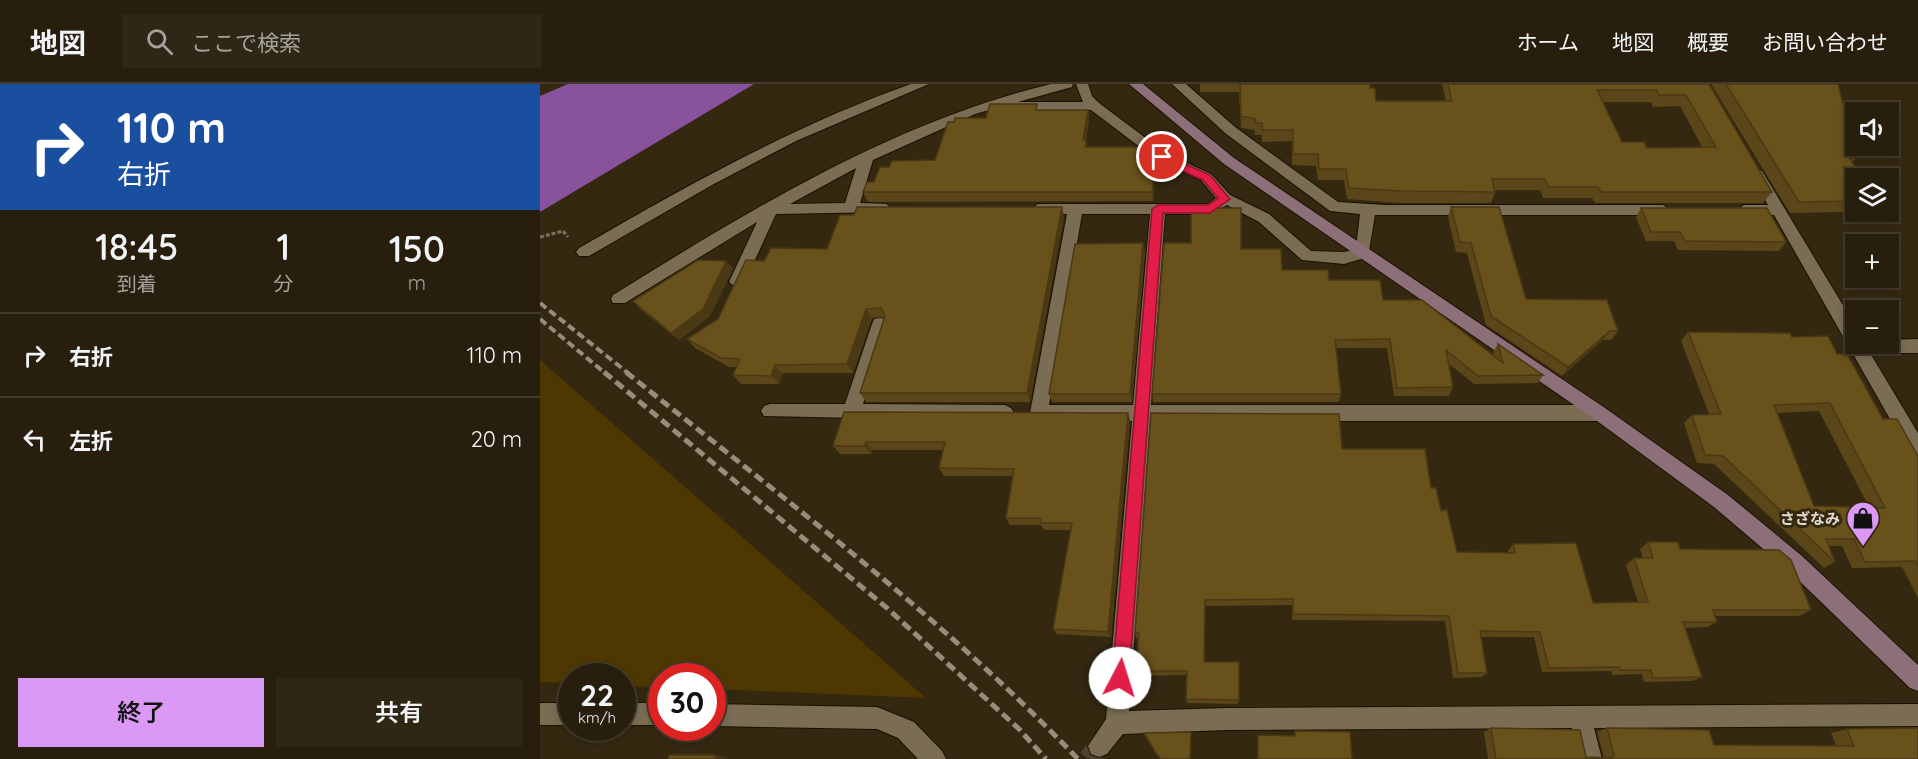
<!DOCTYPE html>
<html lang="ja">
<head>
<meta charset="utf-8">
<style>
  :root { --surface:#271e0d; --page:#2f2716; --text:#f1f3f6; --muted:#a4a29d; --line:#433c2e; --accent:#db99f5 }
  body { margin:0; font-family:Quicksand,"Noto Sans JP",sans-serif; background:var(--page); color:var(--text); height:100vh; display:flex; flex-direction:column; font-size:22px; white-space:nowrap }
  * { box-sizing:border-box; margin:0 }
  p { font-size:20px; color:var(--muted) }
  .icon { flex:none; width:33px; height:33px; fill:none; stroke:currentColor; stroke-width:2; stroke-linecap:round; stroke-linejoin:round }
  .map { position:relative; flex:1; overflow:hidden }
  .drawer { display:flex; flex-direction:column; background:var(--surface); width:540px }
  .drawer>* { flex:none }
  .hud { background:#1a4fa0; color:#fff; overflow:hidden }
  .tools { position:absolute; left:1305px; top:18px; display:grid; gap:12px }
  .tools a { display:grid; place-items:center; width:54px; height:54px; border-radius:0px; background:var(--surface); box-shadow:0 3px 9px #0003,0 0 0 2px var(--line); font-size:30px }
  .speed { position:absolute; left:18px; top:579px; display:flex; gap:12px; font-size:30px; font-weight:700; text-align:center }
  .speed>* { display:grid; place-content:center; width:78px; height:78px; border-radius:50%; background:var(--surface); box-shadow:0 3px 9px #0003,0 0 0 2px var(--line); line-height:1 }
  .speed small { font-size:15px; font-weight:400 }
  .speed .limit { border:9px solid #d22; background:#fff; color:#111 }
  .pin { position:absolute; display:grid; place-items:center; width:51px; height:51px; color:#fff; margin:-26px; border:3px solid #fff; border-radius:50%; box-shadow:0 2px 6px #0007 }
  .me { position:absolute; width:66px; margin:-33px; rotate:5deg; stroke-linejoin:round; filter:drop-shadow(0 0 4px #0008) }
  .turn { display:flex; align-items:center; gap:21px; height:126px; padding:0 18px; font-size:27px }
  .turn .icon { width:78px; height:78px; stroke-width:2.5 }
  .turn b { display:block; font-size:42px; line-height:51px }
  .eta { display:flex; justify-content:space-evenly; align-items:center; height:102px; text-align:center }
  .eta b { font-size:36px; font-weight:600; line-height:42px }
  .button { display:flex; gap:12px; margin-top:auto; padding:12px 18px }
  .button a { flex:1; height:69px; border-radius:0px; background:var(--accent); color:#111; font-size:24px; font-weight:600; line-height:69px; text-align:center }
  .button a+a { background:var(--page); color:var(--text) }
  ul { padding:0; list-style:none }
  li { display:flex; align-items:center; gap:18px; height:84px; padding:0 18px; border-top:2px solid var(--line) }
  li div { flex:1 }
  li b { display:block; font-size:22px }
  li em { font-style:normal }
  header { display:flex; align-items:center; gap:36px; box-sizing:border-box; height:84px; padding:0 30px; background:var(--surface); border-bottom:2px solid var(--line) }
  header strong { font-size:28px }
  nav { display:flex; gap:33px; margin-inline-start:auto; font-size:21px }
  .search { width:420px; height:54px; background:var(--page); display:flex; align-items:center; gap:15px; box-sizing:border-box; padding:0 21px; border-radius:0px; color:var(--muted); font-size:22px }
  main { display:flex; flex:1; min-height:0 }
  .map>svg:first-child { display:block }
  .green { fill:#4e3700 }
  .water { fill:#88529d }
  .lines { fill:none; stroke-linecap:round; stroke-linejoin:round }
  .river { fill:#88529d; fill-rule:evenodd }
  .street-tunnel { stroke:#4e432d; stroke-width:20; stroke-dasharray:20 10; stroke-linecap:butt }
  .street-casing { stroke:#1b1100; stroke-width:2 }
  .secondary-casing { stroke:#1b1100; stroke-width:2 }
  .path { stroke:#7b715d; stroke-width:3; stroke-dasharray:4 2; stroke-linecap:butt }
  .street { fill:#7a6d54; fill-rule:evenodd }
  .secondary { fill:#8c6f79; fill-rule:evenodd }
  .rail-far1 { stroke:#968d7b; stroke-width:4; stroke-dasharray:8 4; stroke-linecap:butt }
  .rail { stroke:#968d7b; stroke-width:5; stroke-dasharray:10 5; stroke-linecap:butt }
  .wall { fill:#5a4618; fill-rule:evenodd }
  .shaded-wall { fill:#4a3914 }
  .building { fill:#69511c; stroke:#4a3914; stroke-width:1.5; fill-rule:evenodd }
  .route { fill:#e11d48; stroke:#92132f; stroke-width:1.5 }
  .labels { text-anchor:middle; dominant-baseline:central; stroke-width:6; stroke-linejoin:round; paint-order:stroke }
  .poi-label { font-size:15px; font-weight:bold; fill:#e2dbcd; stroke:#342811; text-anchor:end }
</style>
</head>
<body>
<header>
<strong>地図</strong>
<div class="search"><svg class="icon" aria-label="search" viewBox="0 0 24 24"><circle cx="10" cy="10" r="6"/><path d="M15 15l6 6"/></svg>ここで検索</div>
<nav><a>ホーム</a><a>地図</a><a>概要</a><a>お問い合わせ</a></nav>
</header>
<main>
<section class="drawer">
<div class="hud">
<div class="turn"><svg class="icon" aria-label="right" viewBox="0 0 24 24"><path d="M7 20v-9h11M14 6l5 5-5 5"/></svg><div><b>110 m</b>右折</div></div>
</div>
<div class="eta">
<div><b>18:45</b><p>到着</p></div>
<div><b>1</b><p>分</p></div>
<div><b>150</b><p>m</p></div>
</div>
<ul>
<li><svg class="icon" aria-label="right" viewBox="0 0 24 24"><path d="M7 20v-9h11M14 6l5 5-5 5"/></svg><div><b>右折</b></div><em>110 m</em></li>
<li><svg class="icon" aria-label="left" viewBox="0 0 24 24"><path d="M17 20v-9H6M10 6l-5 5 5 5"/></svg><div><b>左折</b></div><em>20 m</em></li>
</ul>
<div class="button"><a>終了</a><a>共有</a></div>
</section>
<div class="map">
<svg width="1378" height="675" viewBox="0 0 1378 675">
  <rect width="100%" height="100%" fill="#342811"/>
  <polygon class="green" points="0,276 386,614 173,605 172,592 122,592 121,603 83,602 82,592 32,592 31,599 0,598"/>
  <polygon class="water" points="61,0 214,0 0,128 0,39"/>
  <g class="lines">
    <polygon class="river" points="28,0 87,0 80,9 16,39 0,43 0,12"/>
    <polyline class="street-tunnel" points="548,675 559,662"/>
    <defs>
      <g id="street">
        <path d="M371 0H389L256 57 172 101 49 172H39L36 168 39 164C146 102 253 42 371 0Z"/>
        <path d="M511 0H533L532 3 435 30 333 76 320 119 347 120 349 124 347 128 236 130 203 202 197 204 189 198 217 138 85 219H73L71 215 73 211C210 126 353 38 511 0ZM316 84 305 119 250 120Z"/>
        <path d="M536 0H548L552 12 559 19 627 70 671 90 690 111 729 130 771 167 804 168 816 165 820 130 790 127 685 49 632 0H646L695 43 798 118 845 121H1123L1130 126 1123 131H835L828 173 804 180 762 176 719 138 687 121 671 130H625L611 321H1059L1065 324 1068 329 1065 334 1059 337H610L589 627 687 624 1378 620V642L1054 644 1062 675H1038L1032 644 687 646 583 650 567 670 559 673 551 670 548 662 566 635 592 337H499L493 334 490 329 527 130H498L491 125 498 120H668L676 114 661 96 617 76 551 26H475L468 22 475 18H543ZM542 130H610L593 321H509Z"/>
        <polygon points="1217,85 1222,87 1316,243 1316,260 1348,260 1348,256 1378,255 1378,269 1330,269 1378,349 1378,374 1371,372 1234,131 1204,131 1197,126 1204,121 1228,121 1210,90"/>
        <polygon points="340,234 346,235 348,240 323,320 465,321 471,324 474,329 471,334 465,337 224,332 221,327 224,322 230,320 305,320 332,240 334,235"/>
        <rect x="0" y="619" width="32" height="22"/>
        <rect x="82" y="619" width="40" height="22"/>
        <polygon points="172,620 337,623 374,638 402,667 406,675 378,675 358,654 337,645 172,642"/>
      </g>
      <polygon id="secondary" points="589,0 603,0 694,74 1065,324 1188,411 1262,472 1378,581 1378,607 1370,604 1248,486 1174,423 1053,334 684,80"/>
    </defs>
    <use href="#street" class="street-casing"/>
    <use href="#secondary" class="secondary-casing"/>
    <polyline class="path" points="0,153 23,147 28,153"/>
    <use href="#street" class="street"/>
    <use href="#secondary" class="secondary"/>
    <g class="rail-far1">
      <polyline points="0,219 88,289"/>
      <polyline points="0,235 65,289"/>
    </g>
    <g class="rail">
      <polyline points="64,288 347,524 479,645 506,675"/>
      <path d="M86 288C240 412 401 532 538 675"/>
    </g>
  </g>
  <g class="wall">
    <path d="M660 0H830V4L836 17H906L902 0H1169L1232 108 1223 119H1055L1052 114H1003L1000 106H955V108L951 119H859L807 115 804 96H778L776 82 752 81V57L722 58V51H715V46L701 44 699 8H660ZM1063 18H1111L1113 23 1140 22 1162 63 1107 64 1082 58Z"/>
    <polygon points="1171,0 1298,0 1316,74 1312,79 1316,94 1316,107 1312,108 1316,113 1316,121 1308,128 1250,129"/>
    <polygon points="498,26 548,26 549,35 546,57 547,63 616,78 613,117 328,118 323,108 349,83 395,76 446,34"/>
    <polygon points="911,123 986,215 1078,247 1071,256 1063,256 1022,292 946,241 927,169 916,168 908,133"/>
    <polygon points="1101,124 1246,158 1239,167 1138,166 1134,157 1106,157 1096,133"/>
    <polygon points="524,132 490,318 326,318 320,309 344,233 332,234 313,289 243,289 239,300 201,300 193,291 196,283 189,283 155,264 147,255 178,235 224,177 287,165"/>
    <polygon points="701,165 742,186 789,196 843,216 954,272 953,268 958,260 1003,291 998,299 934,300 909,280 913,303 909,312 854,312 847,264 796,264 801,310 799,318 613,318 612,310"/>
    <polygon points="605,168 592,318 512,318 509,310"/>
    <polygon points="186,177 193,185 170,232 139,256 100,225 93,217"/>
    <path d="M1148 248 1252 253 1297 270 1343 335 1378 372V514L1362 483 1312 484 1302 462H1289L1295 478 1284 484 1174 380 1157 379 1144 339 1152 331 1169 330 1141 257ZM1279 327 1329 423 1274 422 1237 329Z"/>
    <polygon points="588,329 590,337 571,553 517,550 513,545 531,446 504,446 501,441 470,441 466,434 472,392 404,392 399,384 404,366 332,366 331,370 300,370 293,362"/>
    <polygon points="802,365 891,404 917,468 968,469 968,467 973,460 1053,519 1098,518 1086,481 1094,474 1103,474 1100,465 1108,458 1140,465 1271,526 1259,532 1175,532 1177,538 1167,543 1145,544 1162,593 1152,597 1104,598 1102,590 1072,591 1071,587 1002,588 994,553 941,553 947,589 942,593 913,594 905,537 752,536 752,521 665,522 665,578 699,616 698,620 647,619 646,615 647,591 598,592 596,587 598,554 596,554 595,549"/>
    <polygon points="951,644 1046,673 1064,674 1057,648 1067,644 1174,661 1296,662 1291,649 1307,645 1378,675 948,675 944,648"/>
  </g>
  <g class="shaded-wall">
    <polygon points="548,26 549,35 546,57 548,65 547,73 543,56"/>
    <polygon points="616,69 616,78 613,117 612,108"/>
    <polygon points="522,123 524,132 490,318 487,309"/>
    <polygon points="603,159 605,168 592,318 590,310"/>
    <polygon points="186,177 193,185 170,232 139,256 131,249"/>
    <polygon points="326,225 332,234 313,289 307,280"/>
    <polygon points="1070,247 1063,256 1022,292 1028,283"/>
    <polygon points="235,281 243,289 239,300 231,292"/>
    <polygon points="588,329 590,337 571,553 568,548"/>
    <polygon points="326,358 332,366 331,370 324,362"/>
    <polygon points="175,671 189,674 174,675"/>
  </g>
  <g class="building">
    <path d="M700 0H830V4H835L836 17H912L908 0H1169L1232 108H1061L1058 103H1008L1005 95H952L955 108 861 107 809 104 806 85H779L778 70H753V46H722V39H716L715 35 701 32ZM1057 6H1117L1119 11H1146L1176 63 1107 64 1104 58H1082Z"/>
    <polygon points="1186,0 1298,0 1316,74 1309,74 1323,94 1316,94 1316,97 1305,97 1316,113 1316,117 1259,118"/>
    <polygon points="450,20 497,20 496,26 548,26 543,56 546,56 545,63 608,63 616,69 612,108 323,108 327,98 334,98 340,83 349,83 352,77 395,76 408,38 414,38 415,34 446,34"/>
    <polygon points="317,123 522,123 487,309 320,309 345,232 341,224 326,225 307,280 235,281 231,292 193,291 200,275 181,274 147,255 178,235 206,176 224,177 231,164 287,165 300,131 314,131"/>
    <polygon points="911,123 959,123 986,215 1067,216 1078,247 1070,247 1028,283 951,232 931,159 920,158"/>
    <polygon points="651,124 701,124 701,165 741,165 742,186 788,186 789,196 840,196 843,216 882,216 963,279 958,260 1003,291 938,292 906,266 913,303 857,304 850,255 795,256 801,310 612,310 624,159 651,159"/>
    <polygon points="1101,124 1227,124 1246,158 1145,157 1140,148 1111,148"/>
    <polygon points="603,159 590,310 509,310 535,160"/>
    <polygon points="158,176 186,177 163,225 131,249 93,217"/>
    <path d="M1148 248 1250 249 1252 253 1288 252 1297 270H1307L1343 335H1357L1378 372V482L1375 477 1325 478 1314 455H1286L1295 478 1183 372 1165 371 1152 331 1181 330ZM1290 319 1345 424 1274 422 1234 321Z"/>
    <polygon points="304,328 588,329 568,548 513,545 532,439 500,439 501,434 466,434 474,385 399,384 405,358 326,358 324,362 293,362"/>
    <polygon points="611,329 799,330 802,365 885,365 891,404 896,404 901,427 907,426 917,468 975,469 973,460 1036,459 1053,519 1108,518 1094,474 1113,474 1108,458 1138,458 1140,465 1239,466 1251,476 1271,526 1173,526 1177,538 1143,538 1162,593 1113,594 1111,586 1080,586 1079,583 1009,584 1000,548 940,547 947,589 918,589 909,532 753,530 753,515 665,516 664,578 699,578 699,616 646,615 647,587 596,587 599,549 595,549"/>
    <polygon points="951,644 1040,646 1046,673 1072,674 1074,671 1067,644 1169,646 1174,661 1314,662 1307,645 1378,644 1378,675 956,675"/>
    <polygon points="755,647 810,648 812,675 718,675 718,651 755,652"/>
    <polygon points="651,648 650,675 621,675 616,669 604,649"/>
    <polygon points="129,671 175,671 174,675 128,675"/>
  </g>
  <polygon class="route" points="622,70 670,91 690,115 670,129 623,129 589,594 586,600 580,603 575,600 572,594 612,125 618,121 668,121 678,114 663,96 618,76 616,73"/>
  <defs>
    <symbol id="shop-pin" viewBox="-11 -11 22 30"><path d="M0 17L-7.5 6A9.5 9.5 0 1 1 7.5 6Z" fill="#db99f5" stroke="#342811"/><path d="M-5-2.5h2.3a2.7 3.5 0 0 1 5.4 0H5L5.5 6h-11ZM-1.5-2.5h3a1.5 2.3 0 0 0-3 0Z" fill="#111"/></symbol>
  </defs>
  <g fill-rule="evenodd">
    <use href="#shop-pin" x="1304" y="415" width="38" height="52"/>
  </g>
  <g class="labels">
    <g class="poi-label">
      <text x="1300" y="434">さざなみ</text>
    </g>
  </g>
</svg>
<div class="tools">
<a><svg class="icon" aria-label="sound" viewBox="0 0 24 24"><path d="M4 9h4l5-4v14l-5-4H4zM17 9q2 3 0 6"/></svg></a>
<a><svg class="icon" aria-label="layers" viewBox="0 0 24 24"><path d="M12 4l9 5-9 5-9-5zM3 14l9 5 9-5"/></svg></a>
<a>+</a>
<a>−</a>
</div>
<div class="speed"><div>22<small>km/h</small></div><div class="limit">30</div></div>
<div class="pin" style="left:622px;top:73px;background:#d93025"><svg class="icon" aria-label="arrive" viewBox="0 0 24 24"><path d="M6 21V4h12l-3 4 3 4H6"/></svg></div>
<svg class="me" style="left:580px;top:594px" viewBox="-20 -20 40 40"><circle r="19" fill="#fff"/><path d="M0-13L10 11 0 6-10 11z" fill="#e11d48"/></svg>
</div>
</main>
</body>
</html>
